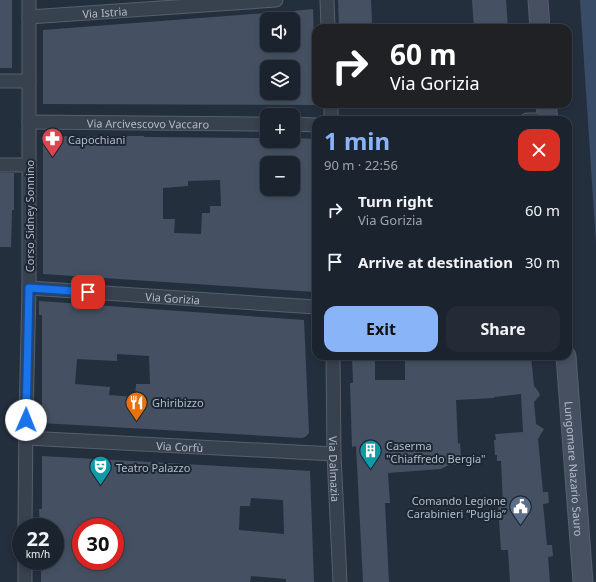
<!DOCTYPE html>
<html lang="en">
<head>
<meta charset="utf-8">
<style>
  :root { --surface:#1b232e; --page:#242b36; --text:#f1f3f6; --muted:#a0a4aa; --line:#39404a; --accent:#8ab4f8 }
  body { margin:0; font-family:"Noto Sans",sans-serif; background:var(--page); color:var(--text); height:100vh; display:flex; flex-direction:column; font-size:15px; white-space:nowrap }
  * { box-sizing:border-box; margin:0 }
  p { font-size:13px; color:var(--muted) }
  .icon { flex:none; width:22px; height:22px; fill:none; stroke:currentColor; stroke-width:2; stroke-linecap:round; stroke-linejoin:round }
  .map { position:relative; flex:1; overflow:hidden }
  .sheet { position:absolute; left:312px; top:116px; width:260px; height:244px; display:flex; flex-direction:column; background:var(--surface); border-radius:12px; box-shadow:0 2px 6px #0003,0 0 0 1px var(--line) }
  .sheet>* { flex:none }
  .guide { position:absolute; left:312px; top:24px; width:260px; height:84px; border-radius:12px; box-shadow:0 2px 6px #0003,0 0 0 1px var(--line); background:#202124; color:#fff; overflow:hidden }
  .buttons { position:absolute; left:260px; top:12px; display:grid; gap:8px }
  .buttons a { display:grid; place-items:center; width:40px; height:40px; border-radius:8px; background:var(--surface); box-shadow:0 2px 6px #0003,0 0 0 1px var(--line); font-size:20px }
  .speed { position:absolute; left:12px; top:518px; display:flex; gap:8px; font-size:20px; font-weight:700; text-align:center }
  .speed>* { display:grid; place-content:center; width:52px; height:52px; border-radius:50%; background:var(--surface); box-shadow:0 2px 6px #0003,0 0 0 1px var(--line); line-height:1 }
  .speed small { font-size:10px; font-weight:400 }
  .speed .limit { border:6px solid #d22; background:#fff; color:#111 }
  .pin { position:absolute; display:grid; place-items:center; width:34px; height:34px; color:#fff; margin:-17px; border-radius:8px; box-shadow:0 2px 6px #0006 }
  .me { position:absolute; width:44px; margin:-22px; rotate:1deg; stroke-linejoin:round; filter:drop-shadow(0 0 3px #0008) }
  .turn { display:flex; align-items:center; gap:14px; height:84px; padding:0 12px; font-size:18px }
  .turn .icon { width:52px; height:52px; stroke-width:2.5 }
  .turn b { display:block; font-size:28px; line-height:34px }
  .round { display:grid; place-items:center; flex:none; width:42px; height:42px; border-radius:12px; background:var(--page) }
  .headline { display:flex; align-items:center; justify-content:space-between; height:68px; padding:0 12px }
  h1 { font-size:24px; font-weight:700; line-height:30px; color:var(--accent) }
  .action { display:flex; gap:8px; margin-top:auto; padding:8px 12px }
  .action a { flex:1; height:46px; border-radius:12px; background:var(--accent); color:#111; font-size:16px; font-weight:700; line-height:46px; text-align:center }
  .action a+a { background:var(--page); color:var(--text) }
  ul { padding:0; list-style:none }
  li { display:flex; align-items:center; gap:12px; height:52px; padding:0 12px }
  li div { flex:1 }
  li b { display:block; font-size:15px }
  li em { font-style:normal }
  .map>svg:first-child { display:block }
  .water { fill:#394c67 }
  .building { fill:#455162; fill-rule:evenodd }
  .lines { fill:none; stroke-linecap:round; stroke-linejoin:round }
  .street-casing { stroke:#565f6c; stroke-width:15 }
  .secondary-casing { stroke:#565f6c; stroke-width:21 }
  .street { stroke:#38414e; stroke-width:13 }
  .secondary { stroke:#465061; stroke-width:19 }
  .route-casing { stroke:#114b97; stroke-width:10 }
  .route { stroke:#1a73e8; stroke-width:7 }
  .labels { text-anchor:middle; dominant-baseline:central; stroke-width:4; stroke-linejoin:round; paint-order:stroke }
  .street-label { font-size:11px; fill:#b4bcc9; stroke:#1d2633 }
  .poi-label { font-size:11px; fill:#b4bcc9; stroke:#1d2633; text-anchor:start }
</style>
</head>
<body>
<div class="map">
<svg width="596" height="582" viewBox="0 0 596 582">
  <rect width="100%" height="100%" fill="#242f3e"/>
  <polygon class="water" points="580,0 596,0 596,244"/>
  <g class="building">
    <rect x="0" y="0" width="12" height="68"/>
    <polygon points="338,0 371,0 372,22 368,26 339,27"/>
    <polygon points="472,0 506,0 508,28 474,28"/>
    <path d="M313 9 316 105 43 104V30L267 13V45H293V11ZM267 67H293V93H267Z"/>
    <path d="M43 136 127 137V136H144V137L267 138V141H293V138L316 139V292L43 274ZM267 163H293V189H267ZM220 180 221 206H210V213H202L201 234 174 233 175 219H163V188L188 186V181Z"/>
    <polygon points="0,173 14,173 14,210 12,210 11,247 0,247"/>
    <path d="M39 301 304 320 309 433 305 437 302 438 42 423V315H39ZM117 354 149 356 150 384H136L135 397 109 395 110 387 75 384 77 359 117 361Z"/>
    <polygon points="352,356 375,356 375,380 405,380 405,356 531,356 534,386 538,391 540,395 534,402 536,424 544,429 538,439 543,492 548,492 549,503 543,504 547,545 552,545 553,556 548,557 550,582 510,582 508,550 501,550 498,506 503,505 501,461 497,461 497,455 495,455 494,440 496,440 495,434 523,432 521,394 494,397 494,398 456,400 458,444 460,443 461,457 460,458 460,464 449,465 441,469 388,473 390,503 385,503 389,582 363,582 356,446 352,447 350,383 353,383"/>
    <path d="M42 456 310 471 314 582H286V579L251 576 250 582H41V561H55V527H40L39 509H42ZM251 498 283 500 284 534 239 530 240 506H250ZM81 527H115V561H81Z"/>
  </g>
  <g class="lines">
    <defs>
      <g id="street">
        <polyline points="327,0 328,28"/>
        <path id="s1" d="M29 17 276 0"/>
        <polyline points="0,81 29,81"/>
        <polyline points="331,104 331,120"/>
        <polyline points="527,120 539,120"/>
        <path id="s2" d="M29 122 267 124"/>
        <polyline points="293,124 316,125"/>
        <polyline points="0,165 29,165"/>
        <path id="s3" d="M29 288 316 307"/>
        <path id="s4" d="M333 356 334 454 340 582"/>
        <path id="s5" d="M26 438 334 454"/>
        <polyline points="25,527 26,420 29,288 29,0"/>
        <polyline points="25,582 25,561"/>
      </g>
      <g id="secondary">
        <polyline points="538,0 540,28"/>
        <polyline points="546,104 548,120"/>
        <path id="s6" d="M566 356 583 582"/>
      </g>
    </defs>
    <use href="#street" class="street-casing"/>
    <use href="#secondary" class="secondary-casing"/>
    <use href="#street" class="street"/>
    <use href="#secondary" class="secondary"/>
  </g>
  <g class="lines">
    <defs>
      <polyline id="route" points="26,420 29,288 88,292"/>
    </defs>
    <use href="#route" class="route-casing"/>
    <use href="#route" class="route"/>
  </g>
  <defs>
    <symbol id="pharmacy-pin" viewBox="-11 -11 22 30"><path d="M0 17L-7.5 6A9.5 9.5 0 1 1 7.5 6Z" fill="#e0444e" stroke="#1d2633"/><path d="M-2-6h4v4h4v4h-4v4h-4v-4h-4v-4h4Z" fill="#fff"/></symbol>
    <symbol id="restaurant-pin" viewBox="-11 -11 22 30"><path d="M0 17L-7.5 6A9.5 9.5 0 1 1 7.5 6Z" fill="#e8710a" stroke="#1d2633"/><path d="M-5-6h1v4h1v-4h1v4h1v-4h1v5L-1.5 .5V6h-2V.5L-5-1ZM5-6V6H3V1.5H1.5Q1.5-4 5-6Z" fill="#fff"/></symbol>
    <symbol id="building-pin" viewBox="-11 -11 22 30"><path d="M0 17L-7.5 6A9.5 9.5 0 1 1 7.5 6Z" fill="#0f9aa8" stroke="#1d2633"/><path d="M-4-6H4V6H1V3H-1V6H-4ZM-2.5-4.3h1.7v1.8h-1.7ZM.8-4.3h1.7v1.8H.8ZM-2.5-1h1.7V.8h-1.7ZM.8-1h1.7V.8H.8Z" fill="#fff"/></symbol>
    <symbol id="theatre-pin" viewBox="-11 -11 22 30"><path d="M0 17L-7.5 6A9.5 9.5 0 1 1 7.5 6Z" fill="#0f9aa8" stroke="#1d2633"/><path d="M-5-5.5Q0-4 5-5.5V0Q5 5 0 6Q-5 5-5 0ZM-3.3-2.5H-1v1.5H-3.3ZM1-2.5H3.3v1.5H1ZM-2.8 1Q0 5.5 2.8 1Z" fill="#fff"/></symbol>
    <symbol id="civic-pin" viewBox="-11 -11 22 30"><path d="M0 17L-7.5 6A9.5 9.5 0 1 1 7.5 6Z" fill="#5c6f8a" stroke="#1d2633"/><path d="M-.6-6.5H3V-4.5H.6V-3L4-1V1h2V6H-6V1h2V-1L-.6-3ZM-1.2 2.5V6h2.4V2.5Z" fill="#fff"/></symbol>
  </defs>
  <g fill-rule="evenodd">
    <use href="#pharmacy-pin" x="40" y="126" width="25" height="34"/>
    <use href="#restaurant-pin" x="124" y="390" width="25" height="34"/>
    <use href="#building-pin" x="358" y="438" width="25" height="34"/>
    <use href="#theatre-pin" x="88" y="454" width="25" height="34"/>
    <use href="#civic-pin" x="508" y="494" width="25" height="34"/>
  </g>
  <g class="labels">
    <g class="street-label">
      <text stroke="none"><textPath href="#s1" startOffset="76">Via Istria</textPath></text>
      <text stroke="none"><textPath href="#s2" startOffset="119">Via Arcivescovo Vaccaro</textPath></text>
      <text transform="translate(29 216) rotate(-90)">Corso Sidney Sonnino</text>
      <text stroke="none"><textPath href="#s3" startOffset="144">Via Gorizia</textPath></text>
      <text stroke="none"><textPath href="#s5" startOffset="154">Via Corfù</textPath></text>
      <text stroke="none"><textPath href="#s4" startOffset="113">Via Dalmazia</textPath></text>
      <text stroke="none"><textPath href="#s6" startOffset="113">Lungomare Nazario Sauro</textPath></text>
    </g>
    <g class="poi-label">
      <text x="68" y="139">Capochiani</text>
      <text x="152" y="402">Ghiribizzo</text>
      <text x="386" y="445">Caserma<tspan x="386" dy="13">"Chiaffredo Bergia"</tspan></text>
      <text x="116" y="467">Teatro Palazzo</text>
      <text x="506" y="500" text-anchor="end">Comando Legione<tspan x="506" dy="13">Carabinieri “Puglia”</tspan></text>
    </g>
  </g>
</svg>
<div class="buttons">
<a><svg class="icon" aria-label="sound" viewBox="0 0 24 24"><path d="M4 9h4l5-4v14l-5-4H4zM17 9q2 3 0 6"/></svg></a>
<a><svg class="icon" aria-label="layers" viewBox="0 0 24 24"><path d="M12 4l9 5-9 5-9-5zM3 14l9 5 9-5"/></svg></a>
<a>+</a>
<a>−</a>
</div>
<div class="speed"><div>22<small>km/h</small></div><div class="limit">30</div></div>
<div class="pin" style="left:88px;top:292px;background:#d93025"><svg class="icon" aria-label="arrive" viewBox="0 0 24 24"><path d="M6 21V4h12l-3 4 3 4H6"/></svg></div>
<svg class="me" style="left:26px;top:420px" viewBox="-20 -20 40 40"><circle r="19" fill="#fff"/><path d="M0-13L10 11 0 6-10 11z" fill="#1a73e8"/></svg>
<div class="guide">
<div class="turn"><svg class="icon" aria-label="right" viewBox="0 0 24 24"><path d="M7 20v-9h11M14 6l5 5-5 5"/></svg><div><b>60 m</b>Via Gorizia</div></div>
</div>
<section class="sheet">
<div class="headline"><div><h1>1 min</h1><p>90 m · 22:56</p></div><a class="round" style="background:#d93025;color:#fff"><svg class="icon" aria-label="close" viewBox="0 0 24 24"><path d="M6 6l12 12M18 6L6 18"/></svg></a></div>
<ul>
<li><svg class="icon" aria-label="right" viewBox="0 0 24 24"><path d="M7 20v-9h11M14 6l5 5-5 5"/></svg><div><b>Turn right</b><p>Via Gorizia</p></div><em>60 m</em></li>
<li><svg class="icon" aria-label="arrive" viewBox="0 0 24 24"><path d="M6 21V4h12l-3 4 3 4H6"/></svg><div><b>Arrive at destination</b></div><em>30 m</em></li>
</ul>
<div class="action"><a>Exit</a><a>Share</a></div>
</section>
</div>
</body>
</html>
